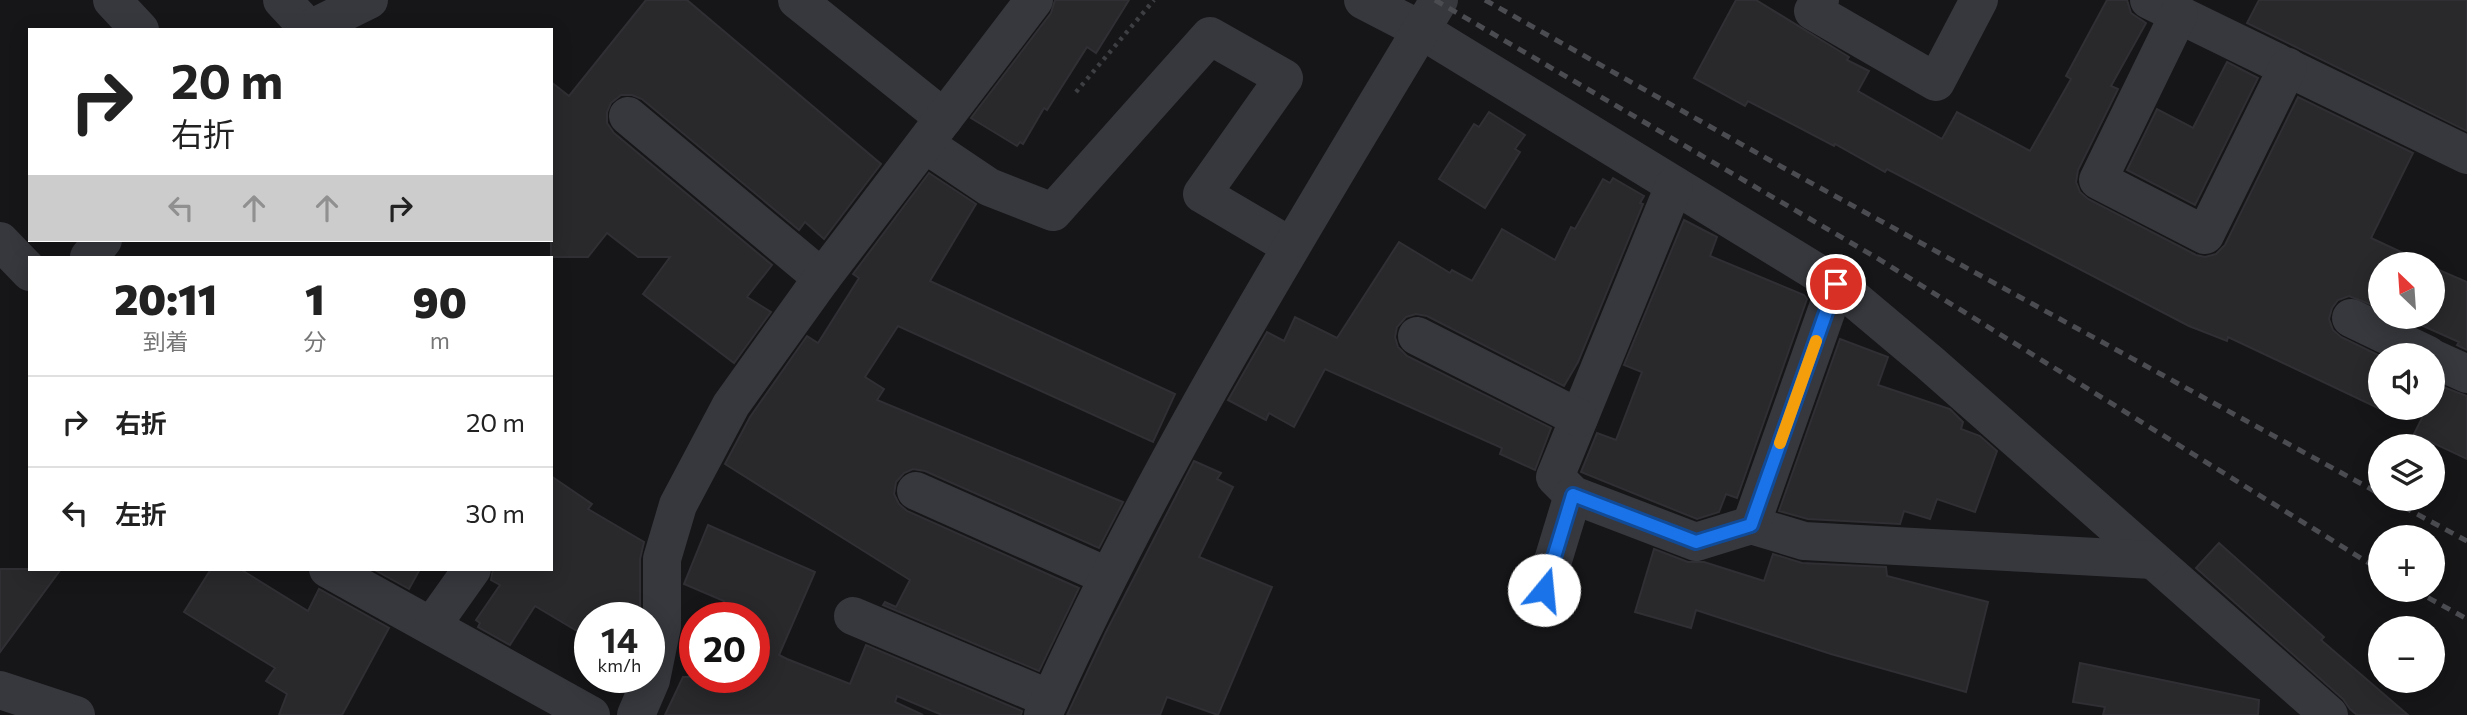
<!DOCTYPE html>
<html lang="ja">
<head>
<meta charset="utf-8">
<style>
  :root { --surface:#fff; --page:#f6f6f6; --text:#222; --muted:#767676; --line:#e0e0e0 }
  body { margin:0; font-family:Commissioner,"Noto Sans JP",sans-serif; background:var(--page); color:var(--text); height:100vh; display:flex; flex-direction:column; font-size:26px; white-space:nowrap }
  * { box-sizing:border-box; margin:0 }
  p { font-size:23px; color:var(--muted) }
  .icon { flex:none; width:38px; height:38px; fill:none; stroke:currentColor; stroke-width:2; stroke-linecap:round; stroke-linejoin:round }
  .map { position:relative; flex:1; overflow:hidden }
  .panel { position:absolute; left:28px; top:256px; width:525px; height:315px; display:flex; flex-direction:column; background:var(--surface); border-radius:0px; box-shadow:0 4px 18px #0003 }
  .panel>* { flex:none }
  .guide { position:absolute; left:28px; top:28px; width:525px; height:214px; border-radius:0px; box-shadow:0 4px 18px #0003; background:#fff; color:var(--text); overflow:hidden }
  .needle { width:46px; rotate:335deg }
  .controls { position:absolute; left:2368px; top:252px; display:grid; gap:14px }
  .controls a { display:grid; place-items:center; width:77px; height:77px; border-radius:50%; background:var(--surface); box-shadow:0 4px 18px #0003; font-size:35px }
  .speed { position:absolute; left:574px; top:602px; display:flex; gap:14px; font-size:35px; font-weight:700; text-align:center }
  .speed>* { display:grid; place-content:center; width:91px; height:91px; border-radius:50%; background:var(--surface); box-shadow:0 4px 18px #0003; line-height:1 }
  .speed small { font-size:18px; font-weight:400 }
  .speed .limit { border:10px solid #d22; background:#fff; color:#111 }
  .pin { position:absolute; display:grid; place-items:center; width:60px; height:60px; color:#fff; margin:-30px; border:4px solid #fff; border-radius:50%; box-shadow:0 2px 7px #0007 }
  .me { position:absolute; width:77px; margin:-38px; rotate:17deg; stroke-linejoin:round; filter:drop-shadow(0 0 5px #0008) }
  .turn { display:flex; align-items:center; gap:24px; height:147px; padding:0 28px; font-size:32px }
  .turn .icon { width:91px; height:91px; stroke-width:2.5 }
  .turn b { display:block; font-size:49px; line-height:60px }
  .lanes { display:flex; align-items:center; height:66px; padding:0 28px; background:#0003; justify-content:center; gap:35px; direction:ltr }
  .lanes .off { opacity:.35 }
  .eta { display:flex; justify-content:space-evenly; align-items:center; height:119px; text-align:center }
  .eta b { font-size:42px; font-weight:800; line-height:49px }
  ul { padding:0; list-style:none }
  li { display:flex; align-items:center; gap:21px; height:91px; padding:0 28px; border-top:2px solid var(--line) }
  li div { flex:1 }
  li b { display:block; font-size:26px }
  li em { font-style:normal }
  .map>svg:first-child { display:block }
  .building { fill:#29292c; stroke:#303034; stroke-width:2 }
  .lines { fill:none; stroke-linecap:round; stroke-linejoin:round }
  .path { stroke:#3d3f43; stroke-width:4.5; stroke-dasharray:3.5 5; stroke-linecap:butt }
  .minor { stroke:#37383d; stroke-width:38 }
  .rail { stroke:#4b4c51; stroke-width:5; stroke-dasharray:9 7; stroke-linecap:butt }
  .route-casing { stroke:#114b97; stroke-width:18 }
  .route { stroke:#1a73e8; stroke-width:12 }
  .slow { stroke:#f59e0b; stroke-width:12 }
</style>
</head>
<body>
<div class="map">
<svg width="2467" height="715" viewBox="0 0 2467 715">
  <rect width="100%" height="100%" fill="#161618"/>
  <g class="building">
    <polygon points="646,0 687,0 881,164 824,239 805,222 799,230 642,99 632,95 621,95 611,103 607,112 607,123 614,133 772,265 747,297 771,312 734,363 643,294 670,257 638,257 607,233 588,257 551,257 551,82 569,96"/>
    <polygon points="1055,0 1129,0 1096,53 1087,47 1047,110 1044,108 1023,144 1020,142 1017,146 971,118 1051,13"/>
    <polygon points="1736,0 1756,0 1849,57 1847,60 1869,71 1858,91 1942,139 1957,112 2030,151 2071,79 2066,76 2107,0 2127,0 2131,13 2146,23 2111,86 2118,89 2078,170 2076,182 2080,192 2088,199 2196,255 2205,257 2216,254 2225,245 2298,97 2413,153 2371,238 2427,264 2380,264 2380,308 2349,296 2338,300 2332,308 2329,319 2333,330 2341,337 2380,356 2380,409 2228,337 2227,341 2189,326 1887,169 1885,172 1835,144 1834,146 1748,101 1745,106 1694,78"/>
    <polygon points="2259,0 2467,0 2467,131 2247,23"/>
    <polygon points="2227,62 2258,78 2195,205 2127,170 2157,109 2193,128"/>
    <polygon points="1489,112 1525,135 1515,149 1520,152 1485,208 1439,179 1474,124 1479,127"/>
    <polygon points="929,173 976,204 930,281 1175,394 1153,442 898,326 865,377 884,389 877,400 1123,502 1099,548 925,471 913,469 904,473 896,482 894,494 899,504 907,511 1079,588 1039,671 883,605 885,602 896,607 910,580 725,464 750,417 807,336 818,343 859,278 853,274"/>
    <polygon points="1613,178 1644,196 1640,203 1643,204 1578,362 1564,386 1427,316 1416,314 1406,317 1397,327 1395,337 1398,347 1407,356 1551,428 1535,470 1500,454 1502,448 1325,369 1294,427 1269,413 1266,420 1228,400 1267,332 1284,341 1295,317 1337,338 1399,242 1450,273 1452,270 1472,281 1502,229 1555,260 1571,227 1575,229 1603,179 1610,183"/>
    <polygon points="1684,220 1717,237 1710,256 1804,295 1807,299 1737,498 1726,494 1719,512 1697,519 1581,472 1597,433 1616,440 1642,372 1624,365"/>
    <polygon points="2432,267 2467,282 2467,350 2457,345 2459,342 2403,317 2432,317"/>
    <polygon points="1840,339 1888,357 1878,385 1950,409 1963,422 1961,429 1980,436 1997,451 1975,512 1937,499 1930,519 1904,511 1900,524 1808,519 1779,511"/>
    <polygon points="2438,385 2467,396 2467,459 2414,434 2427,408 2432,408 2432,396"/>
    <polygon points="1194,461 1221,473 1217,479 1233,487 1199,557 1272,587 1218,715 1167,697 1160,715 1067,715 1106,632"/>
    <polygon points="551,476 592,504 588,509 644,542 640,559 640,618 590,618 587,637 535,606 510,645 478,627 480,623 476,620 500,585 491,580 493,569 551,569"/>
    <polygon points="708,525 815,572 779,655 787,659 850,684 866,645 1022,711 1021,715 942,715 897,696 895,702 923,715 665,715 683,677 689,677 695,665 695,677 754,677 754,618 716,618 724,601 684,584"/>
    <polygon points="2219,543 2324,637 2321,640 2408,715 2357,715 2350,709 2343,699 2196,568"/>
    <polygon points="1654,549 1688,562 1704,562 1764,581 1773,554 1802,563 1886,567 1887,576 1988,602 1966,692 1831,654 1696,610 1691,628 1635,612"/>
    <polygon points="0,569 61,569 0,652"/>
    <polygon points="211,569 240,569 308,611 319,589 389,628 342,715 279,715 287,694 266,681 275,668 184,612"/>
    <polygon points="373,569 420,569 409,589"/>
    <polygon points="2080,663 2259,700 2258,715 2103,715 2105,707 2073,702"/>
  </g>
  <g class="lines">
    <polyline class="path" points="1076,92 1154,0"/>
    <g class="minor">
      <polyline points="112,0 140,30"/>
      <polyline points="282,0 309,29"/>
      <polyline points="797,0 944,118"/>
      <polyline points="1363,0 1421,30 1836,284 1930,363 2329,715"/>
      <polyline points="1820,0 1813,11 1936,82 1979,0"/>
      <polyline points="2149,0 2467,155"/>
      <polyline points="2179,14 2098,180 2205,235 2288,67"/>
      <polyline points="308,30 369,0"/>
      <polyline points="628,116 822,278"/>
      <polyline points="925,144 989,187 1053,212 1210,36 1284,78 1202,194 1290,246"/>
      <polyline points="1674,186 1555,477 1573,495 1696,542 1751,525 1804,541 2152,560"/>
      <polyline points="0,241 30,272"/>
      <polyline points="89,257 103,240"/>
      <polyline points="2351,318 2428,355"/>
      <polyline points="1417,336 1579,418"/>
      <polyline points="2432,358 2467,374"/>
      <polyline points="916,491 1107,576"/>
      <polyline points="1751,525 1836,284"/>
      <polyline points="328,569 591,715"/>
      <polyline points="1544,590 1573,495"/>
      <polyline points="853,616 1050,699"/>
      <polyline points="433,624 472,569"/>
      <polyline points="0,690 76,715"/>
      <polyline points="636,715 651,680 662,626 662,559 678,505 731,405 822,278 1034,0"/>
      <path d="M1043 715C1154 466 1299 234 1439 0"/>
    </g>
    <g class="rail">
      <polyline points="1435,0 1877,258 2380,570"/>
      <polyline points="1485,0 1782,167 2380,494"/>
      <polyline points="2389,499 2467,541"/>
      <polyline points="2414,590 2467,619"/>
    </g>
  </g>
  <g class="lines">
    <defs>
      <polyline id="route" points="1544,590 1573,495 1696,542 1751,525 1836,284"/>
    </defs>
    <use href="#route" class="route-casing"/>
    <use href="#route" class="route"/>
    <polyline class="slow" points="1780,443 1816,341"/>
  </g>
</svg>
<div class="controls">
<a><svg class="needle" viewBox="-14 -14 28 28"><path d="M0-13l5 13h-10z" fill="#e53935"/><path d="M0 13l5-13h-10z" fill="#767676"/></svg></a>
<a><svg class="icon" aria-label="sound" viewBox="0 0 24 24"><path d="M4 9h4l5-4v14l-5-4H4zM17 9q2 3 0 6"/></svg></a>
<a><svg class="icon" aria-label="layers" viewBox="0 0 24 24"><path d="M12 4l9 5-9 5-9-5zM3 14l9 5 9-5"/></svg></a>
<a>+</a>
<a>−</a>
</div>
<div class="speed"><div>14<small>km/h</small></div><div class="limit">20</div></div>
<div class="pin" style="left:1836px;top:284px;background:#d93025"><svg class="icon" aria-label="arrive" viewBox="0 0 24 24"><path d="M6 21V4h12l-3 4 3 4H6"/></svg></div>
<svg class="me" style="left:1544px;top:590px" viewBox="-20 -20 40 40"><circle r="19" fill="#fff"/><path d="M0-13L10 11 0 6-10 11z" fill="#1a73e8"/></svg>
<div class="guide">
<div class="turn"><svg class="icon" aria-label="right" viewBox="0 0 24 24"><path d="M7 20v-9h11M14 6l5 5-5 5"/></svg><div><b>20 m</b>右折</div></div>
<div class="lanes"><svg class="icon off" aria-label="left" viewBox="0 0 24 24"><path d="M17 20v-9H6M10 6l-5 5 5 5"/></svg><svg class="icon off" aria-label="ahead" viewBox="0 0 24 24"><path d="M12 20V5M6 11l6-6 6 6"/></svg><svg class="icon off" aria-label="ahead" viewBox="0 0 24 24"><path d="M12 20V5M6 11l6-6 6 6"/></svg><svg class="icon" aria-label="right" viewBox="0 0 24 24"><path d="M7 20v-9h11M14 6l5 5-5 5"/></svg></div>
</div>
<section class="panel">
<div class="eta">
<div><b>20:11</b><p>到着</p></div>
<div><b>1</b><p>分</p></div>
<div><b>90</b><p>m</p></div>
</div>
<ul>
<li><svg class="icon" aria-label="right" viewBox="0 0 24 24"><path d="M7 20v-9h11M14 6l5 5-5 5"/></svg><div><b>右折</b></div><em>20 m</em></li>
<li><svg class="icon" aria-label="left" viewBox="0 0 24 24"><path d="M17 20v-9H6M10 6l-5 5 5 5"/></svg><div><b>左折</b></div><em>30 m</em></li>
</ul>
</section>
</div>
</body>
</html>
